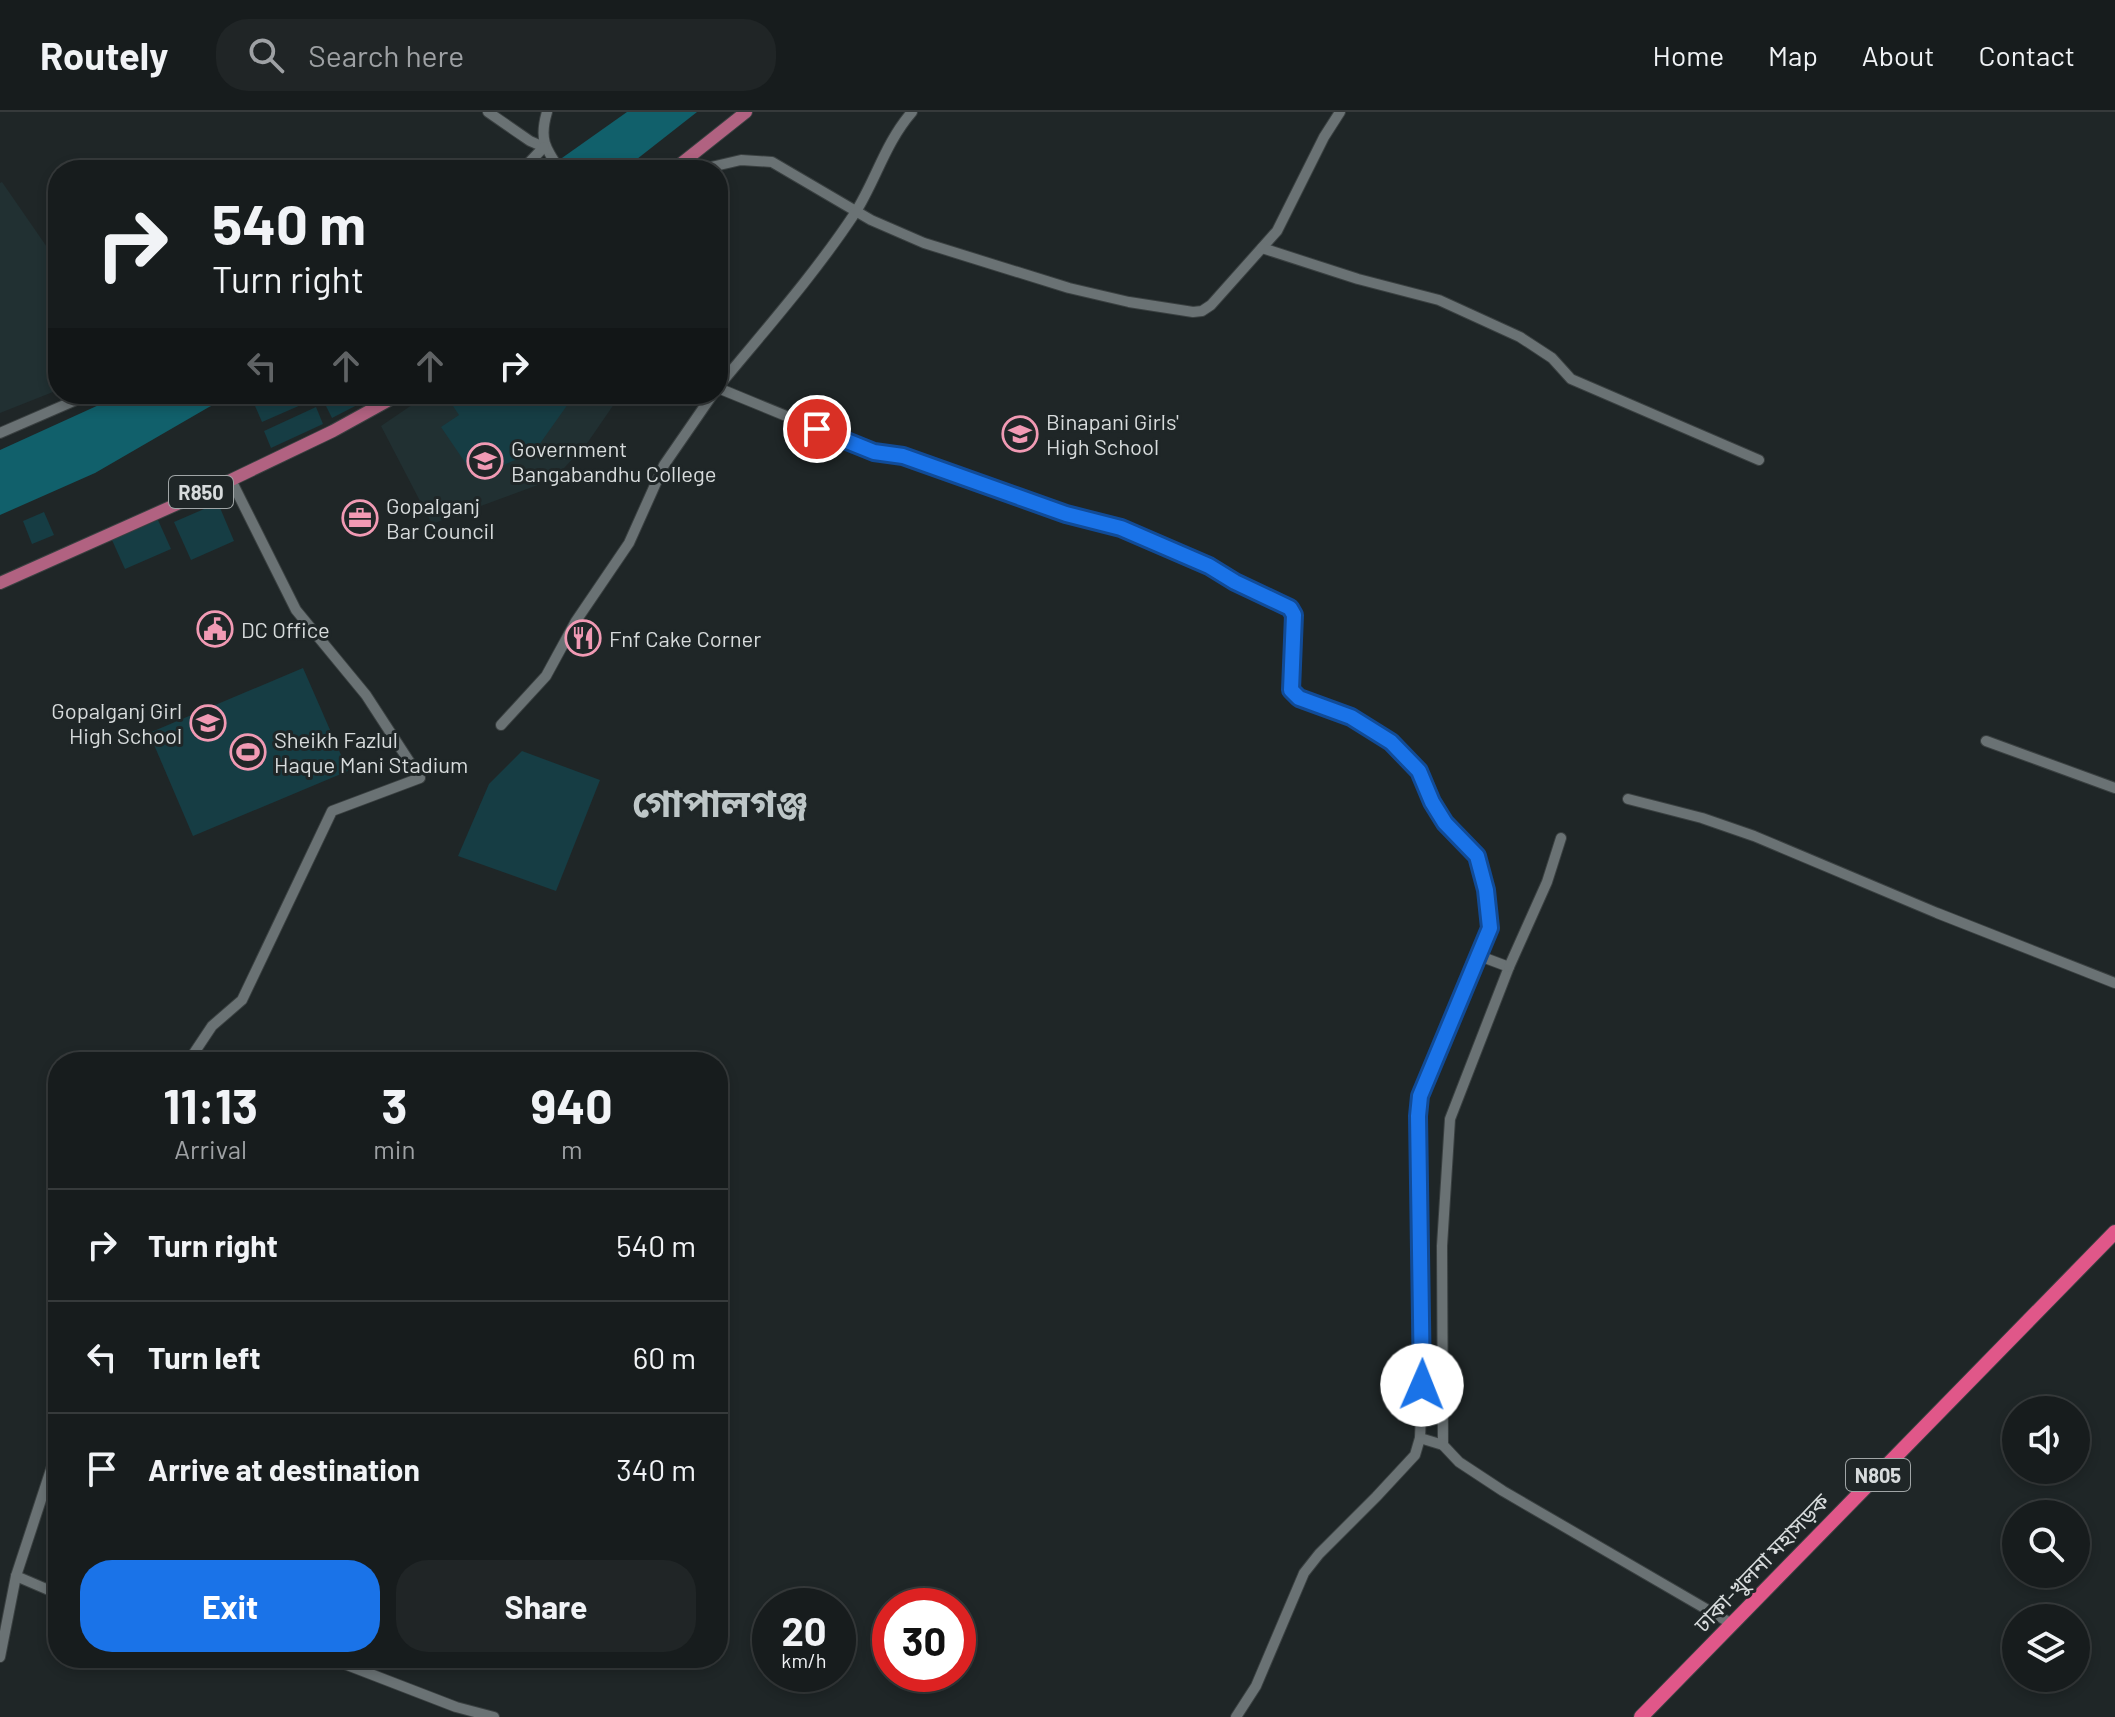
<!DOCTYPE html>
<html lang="en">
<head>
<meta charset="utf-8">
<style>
  :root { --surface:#171c1d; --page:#202526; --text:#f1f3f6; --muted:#9ea1a4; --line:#363a3b; --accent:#1a73e8 }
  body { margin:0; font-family:Barlow,"Noto Sans Bengali",sans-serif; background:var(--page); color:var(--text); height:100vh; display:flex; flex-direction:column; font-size:30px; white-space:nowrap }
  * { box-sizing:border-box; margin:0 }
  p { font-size:26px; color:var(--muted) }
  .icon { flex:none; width:44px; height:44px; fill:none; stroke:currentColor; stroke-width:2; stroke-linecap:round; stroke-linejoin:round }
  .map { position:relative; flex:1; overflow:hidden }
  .sheet { position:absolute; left:48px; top:940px; width:680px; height:616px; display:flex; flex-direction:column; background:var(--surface); border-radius:32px; box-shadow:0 4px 12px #0003,0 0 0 2px var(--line) }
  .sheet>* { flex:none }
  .guide { position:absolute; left:48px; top:48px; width:680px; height:244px; border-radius:32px; box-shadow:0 4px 12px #0003,0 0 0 2px var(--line); background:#171c1d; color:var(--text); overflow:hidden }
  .tools { position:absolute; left:2002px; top:1284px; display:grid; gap:16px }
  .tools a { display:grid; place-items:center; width:88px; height:88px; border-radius:50%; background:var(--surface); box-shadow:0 4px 12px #0003,0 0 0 2px var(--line); font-size:40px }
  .speed { position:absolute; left:752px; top:1476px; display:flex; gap:16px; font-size:40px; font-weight:700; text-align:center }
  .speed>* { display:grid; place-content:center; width:104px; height:104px; border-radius:50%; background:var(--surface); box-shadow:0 4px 12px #0003,0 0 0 2px var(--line); line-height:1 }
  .speed small { font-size:20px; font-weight:400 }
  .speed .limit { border:12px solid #d22; background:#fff; color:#111 }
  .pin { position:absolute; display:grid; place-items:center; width:68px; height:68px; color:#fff; margin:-34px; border:4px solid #fff; border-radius:50%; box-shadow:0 2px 8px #0007 }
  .me { position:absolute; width:88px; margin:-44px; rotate:1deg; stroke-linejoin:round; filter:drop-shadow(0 0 6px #0008) }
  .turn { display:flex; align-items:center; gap:28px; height:168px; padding:0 32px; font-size:36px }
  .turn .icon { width:104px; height:104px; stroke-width:2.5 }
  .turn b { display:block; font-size:56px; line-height:68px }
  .lanes { display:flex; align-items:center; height:76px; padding:0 32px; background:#0003; justify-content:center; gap:40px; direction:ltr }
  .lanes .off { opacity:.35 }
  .eta { display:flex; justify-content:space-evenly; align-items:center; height:136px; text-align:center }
  .eta b { font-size:48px; font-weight:700; line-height:56px }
  .button { display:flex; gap:16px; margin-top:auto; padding:16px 32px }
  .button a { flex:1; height:92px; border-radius:32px; background:var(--accent); color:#fff; font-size:32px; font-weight:700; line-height:92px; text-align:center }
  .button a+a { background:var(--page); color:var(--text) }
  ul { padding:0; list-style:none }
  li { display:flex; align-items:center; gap:24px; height:112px; padding:0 32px; border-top:2px solid var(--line) }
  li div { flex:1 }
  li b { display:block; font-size:30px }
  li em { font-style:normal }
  header { display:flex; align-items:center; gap:48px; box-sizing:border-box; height:112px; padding:0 40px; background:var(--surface); border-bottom:2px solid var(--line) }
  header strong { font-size:38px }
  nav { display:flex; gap:44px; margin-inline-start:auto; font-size:28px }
  .search { width:560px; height:72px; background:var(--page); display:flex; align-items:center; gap:20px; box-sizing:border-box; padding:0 28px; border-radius:32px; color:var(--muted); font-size:30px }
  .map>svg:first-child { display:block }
  .built { fill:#213032 }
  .green { fill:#163d44 }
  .water { fill:#11606b }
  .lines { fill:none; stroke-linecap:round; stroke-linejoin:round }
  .minor-casing { stroke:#3a4041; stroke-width:12 }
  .major-casing { stroke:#3a4041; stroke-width:14 }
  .highway-casing { stroke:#3a4041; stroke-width:16 }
  .minor { stroke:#6a7274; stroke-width:10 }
  .major { stroke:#b16281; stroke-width:12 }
  .highway { stroke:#e05789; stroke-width:14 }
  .route-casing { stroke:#114b97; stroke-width:20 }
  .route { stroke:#1a73e8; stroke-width:14 }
  .labels { text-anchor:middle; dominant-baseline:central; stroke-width:6; stroke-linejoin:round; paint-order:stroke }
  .shield { fill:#1f2627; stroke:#a0a5a6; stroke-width:2 }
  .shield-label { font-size:20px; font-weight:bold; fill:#d7dbdc }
  .poi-label { font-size:22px; fill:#d7dbdc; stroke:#1f2627; text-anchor:start }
  .street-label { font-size:22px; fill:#d7dbdc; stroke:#1f2627 }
  .town-label { font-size:38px; font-weight:bold; fill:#bdc6c7; stroke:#1f2627 }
</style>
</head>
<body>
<header>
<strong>Routely</strong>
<div class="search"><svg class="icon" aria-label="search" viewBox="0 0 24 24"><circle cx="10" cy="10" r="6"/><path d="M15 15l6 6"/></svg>Search here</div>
<nav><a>Home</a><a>Map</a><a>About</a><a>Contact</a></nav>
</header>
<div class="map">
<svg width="2115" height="1605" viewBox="0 0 2115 1605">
  <rect width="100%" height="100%" fill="#1f2627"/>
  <g class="built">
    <polygon points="2,70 58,151 58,278 0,301 0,71"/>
    <polygon points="428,282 621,282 588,330 554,367 432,412 381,314"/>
  </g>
  <g class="green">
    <polygon points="264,282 307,282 310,289 262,310 252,287"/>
    <polygon points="343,282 347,288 357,283 361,291 332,306 324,290"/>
    <polygon points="451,282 558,282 568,292 534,340 475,365 441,315 459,303 447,285"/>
    <polygon points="316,295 323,312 271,336 264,319"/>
    <polygon points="218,391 234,429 191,448 174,410"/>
    <polygon points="44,400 54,423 32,432 23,409"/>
    <polygon points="158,408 171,437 125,457 112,428"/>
    <polygon points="303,556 348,659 193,724 149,621"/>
    <polygon points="522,639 600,668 556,779 458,744 489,672"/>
  </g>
  <g class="water">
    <polygon points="627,0 697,0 623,58 545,58"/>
    <polygon points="123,282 239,282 209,295 95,361 0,403 0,338"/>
  </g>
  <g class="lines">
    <defs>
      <g id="minor">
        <polyline points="488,0 530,29 544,35"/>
        <path d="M547 0C539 27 545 36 560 58"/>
        <polyline points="522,58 544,35"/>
        <polyline points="698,58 741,48 772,50 871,108 924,131 1069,176 1129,190 1193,200 1202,199 1211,193 1277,119 1324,25 1340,0"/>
        <polyline points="1262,136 1358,167 1439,188 1520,225 1552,246 1571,267 1759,348"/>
        <path d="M718 275C765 218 814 163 855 101 876 68 885 31 912 0"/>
        <polyline points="718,276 874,340 903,344 1066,402 1121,416 1209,454 1235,470 1290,496 1294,503 1291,578 1299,586 1351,605 1391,630 1419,659 1432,690 1445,711 1477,744 1486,778 1490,816 1420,984 1418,1004 1423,1247 1420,1326 1415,1343 1376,1385 1319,1442 1304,1461 1256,1574 1236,1605"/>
        <polyline points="371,282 377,294"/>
        <polyline points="0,321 90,282"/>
        <polyline points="501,613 546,564 576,509 629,431 664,353 713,282"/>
        <polyline points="1986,629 2115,676"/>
        <polyline points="1628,687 1702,706 1754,724 1937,801 2115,871"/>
        <polyline points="1477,843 1509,855 1450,1007 1442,1134 1443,1333 1459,1350 1503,1379 1732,1512"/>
        <polyline points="1509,855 1547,770 1561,726"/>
        <polyline points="188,950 212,914 242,888 332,699 420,666 366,583 296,498 231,368"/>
        <polyline points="1420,1326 1443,1333"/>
        <polyline points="16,1464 58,1482"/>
        <polyline points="0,1545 16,1464 58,1336"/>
        <polyline points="329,1546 456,1595 494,1605"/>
      </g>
      <g id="major">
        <polyline points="673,58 746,0"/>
        <polyline points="0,471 231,368 333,319 400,282"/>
      </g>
      <polyline id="highway" points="1641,1605 2115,1120"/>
    </defs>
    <use href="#minor" class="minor-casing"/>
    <use href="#major" class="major-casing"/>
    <use href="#highway" class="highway-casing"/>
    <use href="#minor" class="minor"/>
    <use href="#major" class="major"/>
    <use href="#highway" class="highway"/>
  </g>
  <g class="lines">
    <defs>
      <polyline id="route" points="817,317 874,340 903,344 1066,402 1121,416 1209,454 1235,470 1290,496 1294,503 1291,578 1299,586 1351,605 1391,630 1419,659 1432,690 1445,711 1477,744 1486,778 1490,816 1420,984 1418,1004 1422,1273"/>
    </defs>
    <use href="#route" class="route-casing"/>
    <use href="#route" class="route"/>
  </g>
  <defs>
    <symbol id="school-ring" viewBox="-11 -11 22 22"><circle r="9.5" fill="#1f2627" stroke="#f19ab4" stroke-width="1.5"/><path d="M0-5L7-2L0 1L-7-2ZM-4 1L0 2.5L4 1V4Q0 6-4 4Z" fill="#f19ab4"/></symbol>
    <symbol id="university-ring" viewBox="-11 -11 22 22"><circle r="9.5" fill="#1f2627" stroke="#f19ab4" stroke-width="1.5"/><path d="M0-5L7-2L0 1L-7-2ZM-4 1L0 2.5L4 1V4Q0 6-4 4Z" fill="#f19ab4"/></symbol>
    <symbol id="office-ring" viewBox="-11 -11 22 22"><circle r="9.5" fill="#1f2627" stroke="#f19ab4" stroke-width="1.5"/><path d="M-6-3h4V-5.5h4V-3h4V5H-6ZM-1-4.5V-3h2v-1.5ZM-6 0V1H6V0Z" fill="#f19ab4"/></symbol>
    <symbol id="civic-ring" viewBox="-11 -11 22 22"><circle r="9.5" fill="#1f2627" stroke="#f19ab4" stroke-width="1.5"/><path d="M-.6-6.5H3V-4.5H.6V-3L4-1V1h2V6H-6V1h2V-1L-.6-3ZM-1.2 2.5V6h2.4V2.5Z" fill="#f19ab4"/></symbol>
    <symbol id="restaurant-ring" viewBox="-11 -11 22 22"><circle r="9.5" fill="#1f2627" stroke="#f19ab4" stroke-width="1.5"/><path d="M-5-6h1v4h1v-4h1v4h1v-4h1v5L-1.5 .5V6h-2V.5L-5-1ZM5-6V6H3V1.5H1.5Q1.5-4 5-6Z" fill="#f19ab4"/></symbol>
    <symbol id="stadium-ring" viewBox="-11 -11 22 22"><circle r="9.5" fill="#1f2627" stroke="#f19ab4" stroke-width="1.5"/><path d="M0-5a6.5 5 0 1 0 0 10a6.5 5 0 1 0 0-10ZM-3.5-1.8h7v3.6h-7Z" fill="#f19ab4"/></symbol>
  </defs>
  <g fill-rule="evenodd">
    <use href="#school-ring" x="1000" y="302" width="40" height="40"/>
    <use href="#university-ring" x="465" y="329" width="40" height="40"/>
    <use href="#office-ring" x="340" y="386" width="40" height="40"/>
    <use href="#civic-ring" x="195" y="497" width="40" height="40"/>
    <use href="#restaurant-ring" x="563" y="506" width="40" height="40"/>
    <use href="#school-ring" x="188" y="591" width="40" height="40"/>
    <use href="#stadium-ring" x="228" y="620" width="40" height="40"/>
  </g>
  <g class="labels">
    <g class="shield">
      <rect x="169" y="364" width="64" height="32" rx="6"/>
      <rect x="1846" y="1347" width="64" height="32" rx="6"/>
    </g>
    <g class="shield-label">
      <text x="201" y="380">R850</text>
      <text x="1878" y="1363">N805</text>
    </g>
    <g class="poi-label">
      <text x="1046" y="309">Binapani Girls'<tspan x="1046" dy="25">High School</tspan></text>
      <text x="511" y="336">Government<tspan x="511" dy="25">Bangabandhu College</tspan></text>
      <text x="386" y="393">Gopalganj<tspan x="386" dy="25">Bar Council</tspan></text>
      <text x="241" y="517">DC Office</text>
      <text x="609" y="526">Fnf Cake Corner</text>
      <text x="182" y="598" text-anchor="end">Gopalganj Girl<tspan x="182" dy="25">High School</tspan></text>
      <text x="274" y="627">Sheikh Fazlul<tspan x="274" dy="25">Haque Mani Stadium</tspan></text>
    </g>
    <g class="street-label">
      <text transform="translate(1761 1450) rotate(-46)">ঢাকা-খুলনা মহাসড়ক</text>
    </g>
    <g class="town-label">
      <text x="720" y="690">গোপালগঞ্জ</text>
    </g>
  </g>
</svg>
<div class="tools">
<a><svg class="icon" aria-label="sound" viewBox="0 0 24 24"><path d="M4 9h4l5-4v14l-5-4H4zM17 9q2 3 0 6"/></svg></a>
<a><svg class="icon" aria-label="search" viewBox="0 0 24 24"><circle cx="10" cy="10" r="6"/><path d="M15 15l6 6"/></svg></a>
<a><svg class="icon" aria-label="layers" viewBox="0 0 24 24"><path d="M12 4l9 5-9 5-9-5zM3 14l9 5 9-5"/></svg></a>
</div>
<div class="speed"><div>20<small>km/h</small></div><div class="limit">30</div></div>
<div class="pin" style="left:817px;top:317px;background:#d93025"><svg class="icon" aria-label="arrive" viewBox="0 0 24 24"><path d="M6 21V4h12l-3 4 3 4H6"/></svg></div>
<svg class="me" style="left:1422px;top:1273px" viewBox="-20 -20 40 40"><circle r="19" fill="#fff"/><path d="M0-13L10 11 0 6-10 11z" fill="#1a73e8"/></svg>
<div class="guide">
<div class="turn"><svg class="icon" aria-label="right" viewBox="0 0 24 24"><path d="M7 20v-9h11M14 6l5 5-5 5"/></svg><div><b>540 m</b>Turn right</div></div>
<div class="lanes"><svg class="icon off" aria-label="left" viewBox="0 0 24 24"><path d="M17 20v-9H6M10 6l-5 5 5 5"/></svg><svg class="icon off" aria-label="ahead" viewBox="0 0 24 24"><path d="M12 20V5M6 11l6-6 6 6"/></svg><svg class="icon off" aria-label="ahead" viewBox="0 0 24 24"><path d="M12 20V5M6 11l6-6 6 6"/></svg><svg class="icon" aria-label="right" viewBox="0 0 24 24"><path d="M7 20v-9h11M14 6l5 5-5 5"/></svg></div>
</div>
<section class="sheet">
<div class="eta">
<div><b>11:13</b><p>Arrival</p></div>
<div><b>3</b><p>min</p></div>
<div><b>940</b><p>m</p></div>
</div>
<ul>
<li><svg class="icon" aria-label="right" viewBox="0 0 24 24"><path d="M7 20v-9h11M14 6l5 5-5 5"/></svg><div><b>Turn right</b></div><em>540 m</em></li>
<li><svg class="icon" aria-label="left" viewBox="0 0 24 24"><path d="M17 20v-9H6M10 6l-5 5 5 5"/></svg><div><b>Turn left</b></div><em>60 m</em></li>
<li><svg class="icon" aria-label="arrive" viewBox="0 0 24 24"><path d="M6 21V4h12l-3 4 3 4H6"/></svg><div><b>Arrive at destination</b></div><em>340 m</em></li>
</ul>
<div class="button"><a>Exit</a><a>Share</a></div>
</section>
</div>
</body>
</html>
